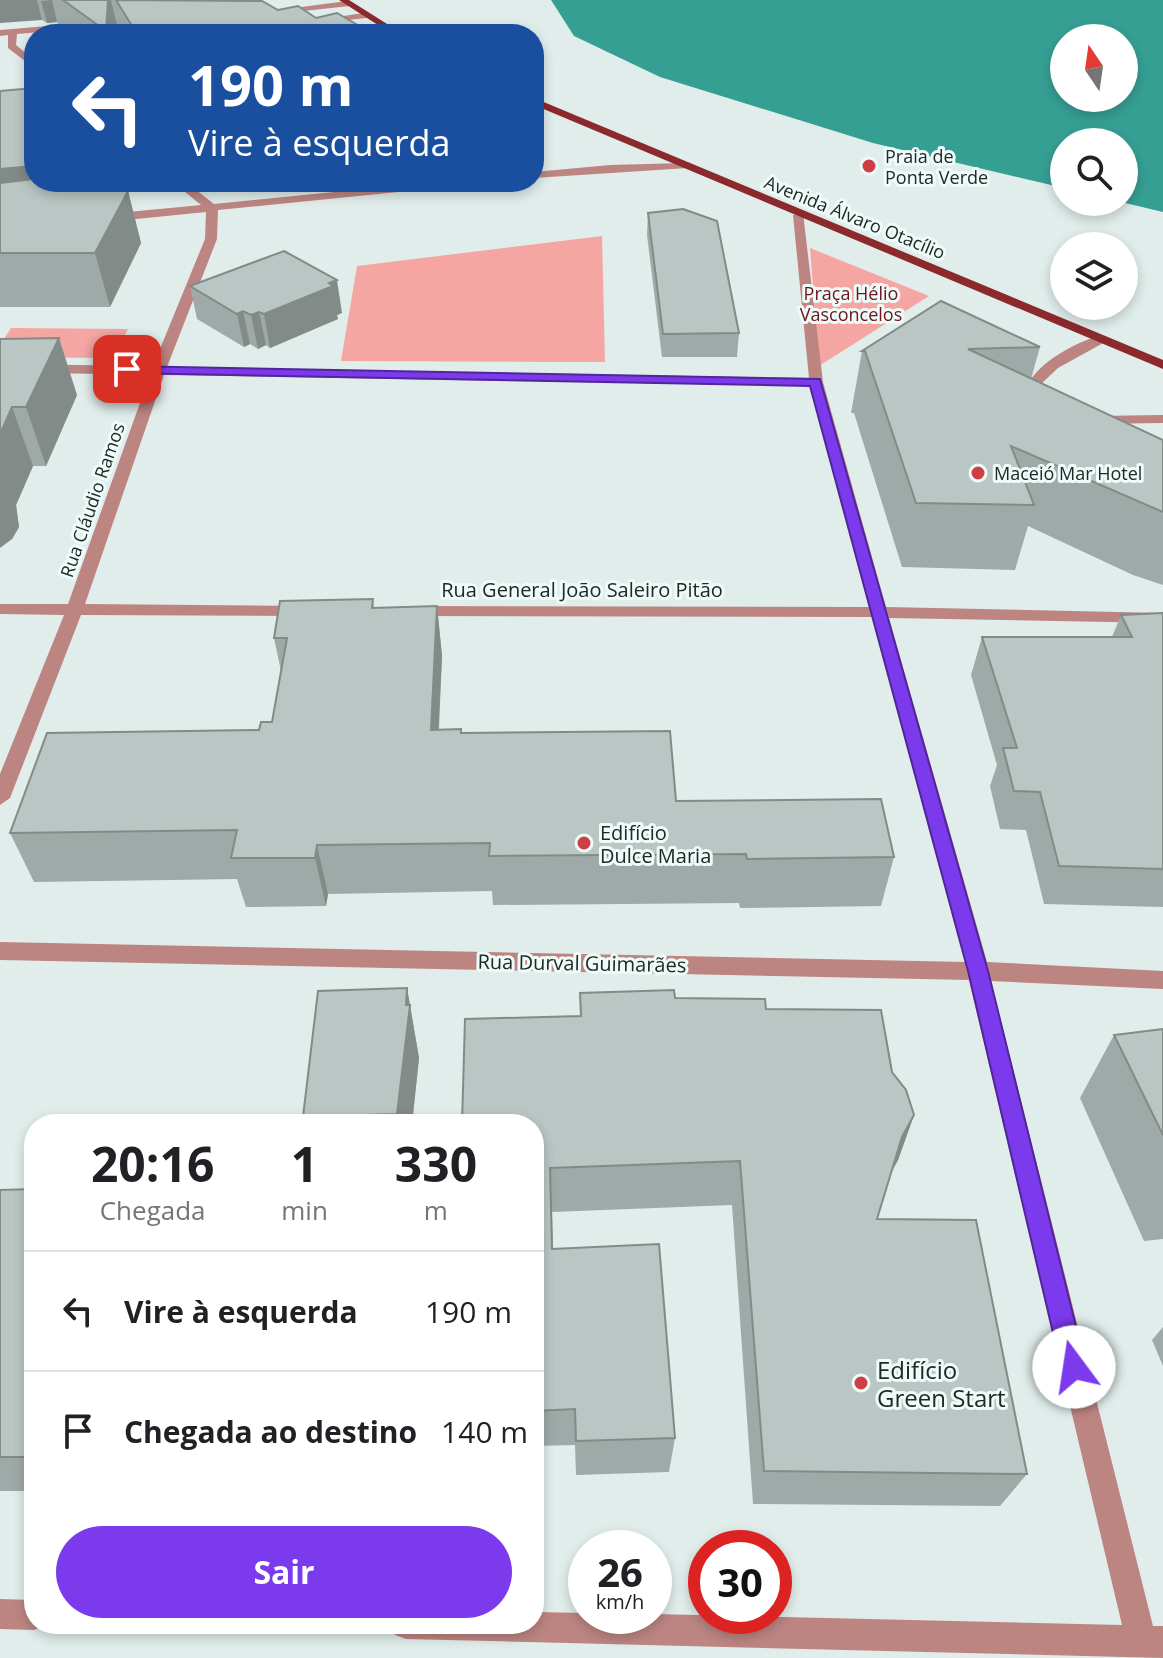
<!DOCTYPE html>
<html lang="pt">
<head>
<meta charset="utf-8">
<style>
  :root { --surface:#fff; --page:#f2f2f2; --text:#202124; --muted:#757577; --line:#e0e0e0; --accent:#7c3aed }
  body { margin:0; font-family:"Open Sans",sans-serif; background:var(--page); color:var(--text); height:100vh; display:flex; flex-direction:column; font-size:30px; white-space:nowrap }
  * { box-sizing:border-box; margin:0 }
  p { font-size:26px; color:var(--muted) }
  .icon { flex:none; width:44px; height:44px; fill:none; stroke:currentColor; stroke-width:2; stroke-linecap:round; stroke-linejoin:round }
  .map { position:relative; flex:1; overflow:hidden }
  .drawer { position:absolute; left:24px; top:1114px; width:520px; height:520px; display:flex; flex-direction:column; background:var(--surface); border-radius:32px; box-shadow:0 4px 12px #0003 }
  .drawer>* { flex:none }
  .banner { position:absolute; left:24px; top:24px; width:520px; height:168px; border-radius:32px; box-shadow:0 4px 12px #0003; background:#1a4fa0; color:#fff; overflow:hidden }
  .needle { width:52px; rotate:347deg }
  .fabs { position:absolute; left:1050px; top:24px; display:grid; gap:16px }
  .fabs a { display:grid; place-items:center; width:88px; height:88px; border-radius:50%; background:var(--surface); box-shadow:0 4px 12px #0003; font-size:40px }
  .speed { position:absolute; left:568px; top:1530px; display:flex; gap:16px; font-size:40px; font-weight:700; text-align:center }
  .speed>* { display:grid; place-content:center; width:104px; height:104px; border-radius:50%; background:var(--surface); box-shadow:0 4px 12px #0003; line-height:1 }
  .speed small { font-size:20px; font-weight:400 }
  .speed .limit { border:12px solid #d22; background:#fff; color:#111 }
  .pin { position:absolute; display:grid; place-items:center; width:68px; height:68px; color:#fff; margin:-34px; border-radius:16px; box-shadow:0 4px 12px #0006 }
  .me { position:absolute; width:88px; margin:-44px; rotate:346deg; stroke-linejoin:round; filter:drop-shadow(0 0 6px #0008) }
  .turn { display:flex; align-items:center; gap:28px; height:168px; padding:0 32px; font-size:36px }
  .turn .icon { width:104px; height:104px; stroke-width:2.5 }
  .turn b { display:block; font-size:56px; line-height:68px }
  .eta { display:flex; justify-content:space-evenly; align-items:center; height:136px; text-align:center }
  .eta b { font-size:48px; font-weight:700; line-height:56px }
  .primary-button { display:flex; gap:16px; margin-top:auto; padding:16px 32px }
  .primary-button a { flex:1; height:92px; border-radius:48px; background:var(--accent); color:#fff; font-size:32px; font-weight:700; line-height:92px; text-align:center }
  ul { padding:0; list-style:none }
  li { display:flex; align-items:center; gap:24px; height:120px; padding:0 32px; border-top:2px solid var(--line) }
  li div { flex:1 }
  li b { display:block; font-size:30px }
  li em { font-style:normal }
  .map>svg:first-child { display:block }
  .green { fill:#f5a6a2 }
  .water { fill:#369f94; fill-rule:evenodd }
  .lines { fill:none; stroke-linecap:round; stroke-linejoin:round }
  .minor { fill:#bd8582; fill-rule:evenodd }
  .major { fill:#8c292d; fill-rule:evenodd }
  .wall { fill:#9faaa8 }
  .shaded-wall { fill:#828b88 }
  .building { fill:#b9c6c3; stroke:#828b88; stroke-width:2 }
  .route { fill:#7c3aed; stroke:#51269a; stroke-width:2 }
  .poi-dot { fill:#ce3f45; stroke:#edfbf9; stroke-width:3 }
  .labels { text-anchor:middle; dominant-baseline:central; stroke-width:6; stroke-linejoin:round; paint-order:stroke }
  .far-poi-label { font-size:18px; fill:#232827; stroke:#edfbf9; text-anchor:start }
  .far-street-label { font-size:18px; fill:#232827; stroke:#edfbf9 }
  .far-park-label { font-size:18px; fill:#70131b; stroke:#edfbf9 }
  .street-label { font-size:20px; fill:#232827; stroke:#edfbf9 }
  .poi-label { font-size:20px; fill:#232827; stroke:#edfbf9; text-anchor:start }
  .near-poi-label { font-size:24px; fill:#232827; stroke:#edfbf9; text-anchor:start }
</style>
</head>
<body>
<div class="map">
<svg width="1163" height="1658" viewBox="0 0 1163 1658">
  <rect width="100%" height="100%" fill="#e0edeb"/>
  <g class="green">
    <polygon points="602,236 605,362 341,361 357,266"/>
    <polygon points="810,248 929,296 819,366"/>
    <polygon points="11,328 128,329 113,358 0,357 0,345"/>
  </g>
  <path class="water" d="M551 0H1163V212L1121 202H1124V142H1064V188L873 143 660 77 574 36ZM1064 38H1124V98H1064Z"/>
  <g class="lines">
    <g class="minor">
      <polygon points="347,1 350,6 275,14 271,11"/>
      <polygon points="364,13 367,18 326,22 322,19"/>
      <polygon points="84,23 87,28 17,34 16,45 34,60 34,68 8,48 8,35 0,36 0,30"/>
      <polygon points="684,163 688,164 688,168 534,178 534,172 610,165"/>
      <polygon points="173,182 186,182 214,204 434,182 474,182 468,185 218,210 217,239 167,367 809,378 793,215 803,213 823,382 886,607 1163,613 1163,623 889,618 987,962 1163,971 1163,989 991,981 1153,1626 1163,1626 1163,1658 406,1639 395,1635 391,1624 534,1624 534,1612 586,1613 586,1616 654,1614 1122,1625 969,980 0,960 0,942 965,962 872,617 412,616 403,611 412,606 869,607 810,386 164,375 85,604 304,606 313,611 304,616 81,615 10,798 0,805 0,774 64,615 0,614 0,604 68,604 150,375 0,372 0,364 153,366 205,239 206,212 107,222 101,218 107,214 201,205"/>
      <path d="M1100 335 1105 336V342L1058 368 1041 384 1038 393 1041 403 1034 407 1029 406 1024 393C1033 364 1073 344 1100 335Z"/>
      <polygon points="1163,415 1163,423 1093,424 1086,420 1093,416"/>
      <polygon points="0,1599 34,1600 34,1624 45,1626 34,1630 0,1629"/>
    </g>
    <g class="major">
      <polygon points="339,0 349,0 403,34 392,34"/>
      <polygon points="534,98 1163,360 1163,369 534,105"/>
    </g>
  </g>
  <g class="wall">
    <polygon points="0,0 255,0 278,10 316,18 373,34 120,34 119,32 119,34 61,34 57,22 47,23 42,20"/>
    <polygon points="0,91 34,182 114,182 114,191 128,191 141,243 110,307 0,307"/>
    <polygon points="648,213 739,333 737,357 662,357 647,235"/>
    <polygon points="190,286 342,313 337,315 338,319 270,348 266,345 258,349 250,344 244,347 197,319"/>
    <polygon points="0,339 77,395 46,466 33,466 16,505 19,527 12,539"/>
    <polygon points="1040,347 1031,379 1163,440 1163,585 1133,575 1028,526 1015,570 902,567 854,413 851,413 862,351"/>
    <polygon points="373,599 374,608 437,606 442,656 439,730 462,733 676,801 894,857 881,906 740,908 739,903 493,905 492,891 328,894 326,906 246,907 237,879 34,882 10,833 259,730 272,722 281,671 274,638"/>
    <polygon points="1163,613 1163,907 1044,904 1026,830 1000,829 990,786 997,765 971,675 982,637 1112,637 1121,615"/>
    <polygon points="407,988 419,1058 412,1124 305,1124 303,1117"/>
    <polygon points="580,993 675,998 766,1009 892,1072 914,1115 898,1160 892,1171 877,1219 1027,1474 1000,1506 753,1504 732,1205 552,1212 553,1249 675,1438 669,1472 576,1475 575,1445 534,1446 534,1124 580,1016"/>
    <polygon points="1163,1029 1163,1239 1144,1241 1080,1098 1114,1035"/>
    <polygon points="34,1189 34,1491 0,1491 0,1190"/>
    <polygon points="1163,1327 1163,1366 1152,1340"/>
  </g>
  <g class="shaded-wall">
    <polygon points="0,0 37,0 42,20 0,23"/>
    <polygon points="52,0 57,22 47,23 41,1"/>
    <polygon points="63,0 111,0 119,34 107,34 106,31"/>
    <polygon points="34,166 34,182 114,182 113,211 128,191 141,243 110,307 95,253 0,222 0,169"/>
    <polygon points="337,280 342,313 337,315 338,319 270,348 264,314"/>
    <polygon points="243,311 250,344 244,347 237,314"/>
    <polygon points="259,312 266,345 258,349 251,315"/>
    <polygon points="59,338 77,395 46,466 26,407"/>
    <polygon points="12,407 33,466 16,505 19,527 12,539 0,548 0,434"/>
    <polygon points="437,606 442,656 436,779 431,730"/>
    <polygon points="317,845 328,894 326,906 315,858"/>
    <polygon points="407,988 419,1058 412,1124 399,1124 397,1114"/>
    <polygon points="914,1115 898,1160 886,1182 902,1137"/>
  </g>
  <g class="building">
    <polygon points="63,0 108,0 106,31"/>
    <polygon points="116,0 262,1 278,10 298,6 316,18 337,13 373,34 137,34"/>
    <polygon points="34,88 34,166 0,169 0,91"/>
    <polygon points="34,179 34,182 99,182 98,191 128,191 95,253 0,253 0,183"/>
    <polygon points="683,209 717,221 739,333 663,334 648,213"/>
    <polygon points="284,251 337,280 329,283 333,286 264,314 259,312 251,315 243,311 237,314 190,286"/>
    <polygon points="941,301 1040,347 968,349 1163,440 1163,512 1011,446 1034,505 916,503 865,351 862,351"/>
    <polygon points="59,338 26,407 12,407 0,434 0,339"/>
    <polygon points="373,599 372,608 437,606 431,730 461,729 461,733 670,731 676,801 881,799 894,857 747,859 746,854 489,856 490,843 317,845 315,858 231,858 237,830 10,833 47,733 259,730 261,722 272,722 287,638 274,638 280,601"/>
    <polygon points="1163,613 1163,869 1059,866 1040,792 1014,791 1003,748 1017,748 982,637 1132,637 1121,615"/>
    <polygon points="407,988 406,1005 410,1005 397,1114 303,1117 318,991"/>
    <polygon points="674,990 675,998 765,999 766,1009 881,1010 892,1072 906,1090 914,1115 902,1137 877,1219 976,1220 1027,1474 764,1471 740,1161 550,1168 552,1249 659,1244 675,1438 576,1441 575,1409 534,1411 534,1124 462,1124 465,1019 581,1016 580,993"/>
    <polygon points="1163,1029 1163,1135 1114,1035"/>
    <polygon points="34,1189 34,1457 0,1457 0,1190"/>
  </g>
  <polygon class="route" points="123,366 820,379 988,971 1086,1367 1083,1376 1074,1379 1065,1376 1061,1367 968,971 810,386 127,373 123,372"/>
  <g class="poi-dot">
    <circle cx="869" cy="166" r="8"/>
    <circle cx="978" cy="473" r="8"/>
    <circle cx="584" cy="843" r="8"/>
    <circle cx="861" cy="1383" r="8"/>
  </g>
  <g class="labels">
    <g class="far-poi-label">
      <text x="885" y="156">Praia de<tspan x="885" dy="21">Ponta Verde</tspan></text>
      <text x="994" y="473">Maceió Mar Hotel</text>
    </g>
    <g class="far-street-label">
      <text transform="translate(855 217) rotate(22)">Avenida Álvaro Otacílio</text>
      <text transform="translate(92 500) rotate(-71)">Rua Cláudio Ramos</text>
    </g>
    <g class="far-park-label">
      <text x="851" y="293">Praça Hélio<tspan x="851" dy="21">Vasconcelos</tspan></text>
    </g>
    <g class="street-label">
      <text x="582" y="589">Rua General João Saleiro Pitão</text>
      <text transform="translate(582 963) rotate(1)">Rua Durval Guimarães</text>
    </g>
    <g class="poi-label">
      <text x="600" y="832">Edifício<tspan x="600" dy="23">Dulce Maria</tspan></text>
    </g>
    <g class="near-poi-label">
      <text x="877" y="1369">Edifício<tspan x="877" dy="28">Green Start</tspan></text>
    </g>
  </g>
</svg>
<div class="fabs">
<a><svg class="needle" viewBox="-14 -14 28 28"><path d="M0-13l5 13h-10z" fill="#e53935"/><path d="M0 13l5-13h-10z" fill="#757577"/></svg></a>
<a><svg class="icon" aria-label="search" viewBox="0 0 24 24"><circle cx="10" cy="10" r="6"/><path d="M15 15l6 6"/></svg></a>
<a><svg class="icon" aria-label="layers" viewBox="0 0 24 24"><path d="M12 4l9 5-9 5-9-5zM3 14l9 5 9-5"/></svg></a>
</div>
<div class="speed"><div>26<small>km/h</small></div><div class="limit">30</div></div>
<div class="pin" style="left:127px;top:369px;background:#d93025"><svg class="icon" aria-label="arrive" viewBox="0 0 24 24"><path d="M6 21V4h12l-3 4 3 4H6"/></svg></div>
<svg class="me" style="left:1074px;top:1367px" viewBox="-20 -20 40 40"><circle r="19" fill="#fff"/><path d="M0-13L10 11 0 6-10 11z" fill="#7c3aed"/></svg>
<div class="banner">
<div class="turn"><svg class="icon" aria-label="left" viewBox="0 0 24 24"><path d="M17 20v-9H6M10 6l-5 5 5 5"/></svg><div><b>190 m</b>Vire à esquerda</div></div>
</div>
<section class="drawer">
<div class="eta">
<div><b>20:16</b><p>Chegada</p></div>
<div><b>1</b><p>min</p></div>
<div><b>330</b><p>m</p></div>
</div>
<ul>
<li><svg class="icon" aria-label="left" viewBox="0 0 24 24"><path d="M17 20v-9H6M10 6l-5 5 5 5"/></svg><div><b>Vire à esquerda</b></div><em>190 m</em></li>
<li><svg class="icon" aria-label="arrive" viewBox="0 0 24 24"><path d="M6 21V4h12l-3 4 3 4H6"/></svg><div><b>Chegada ao destino</b></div><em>140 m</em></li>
</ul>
<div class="primary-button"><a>Sair</a></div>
</section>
</div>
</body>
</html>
